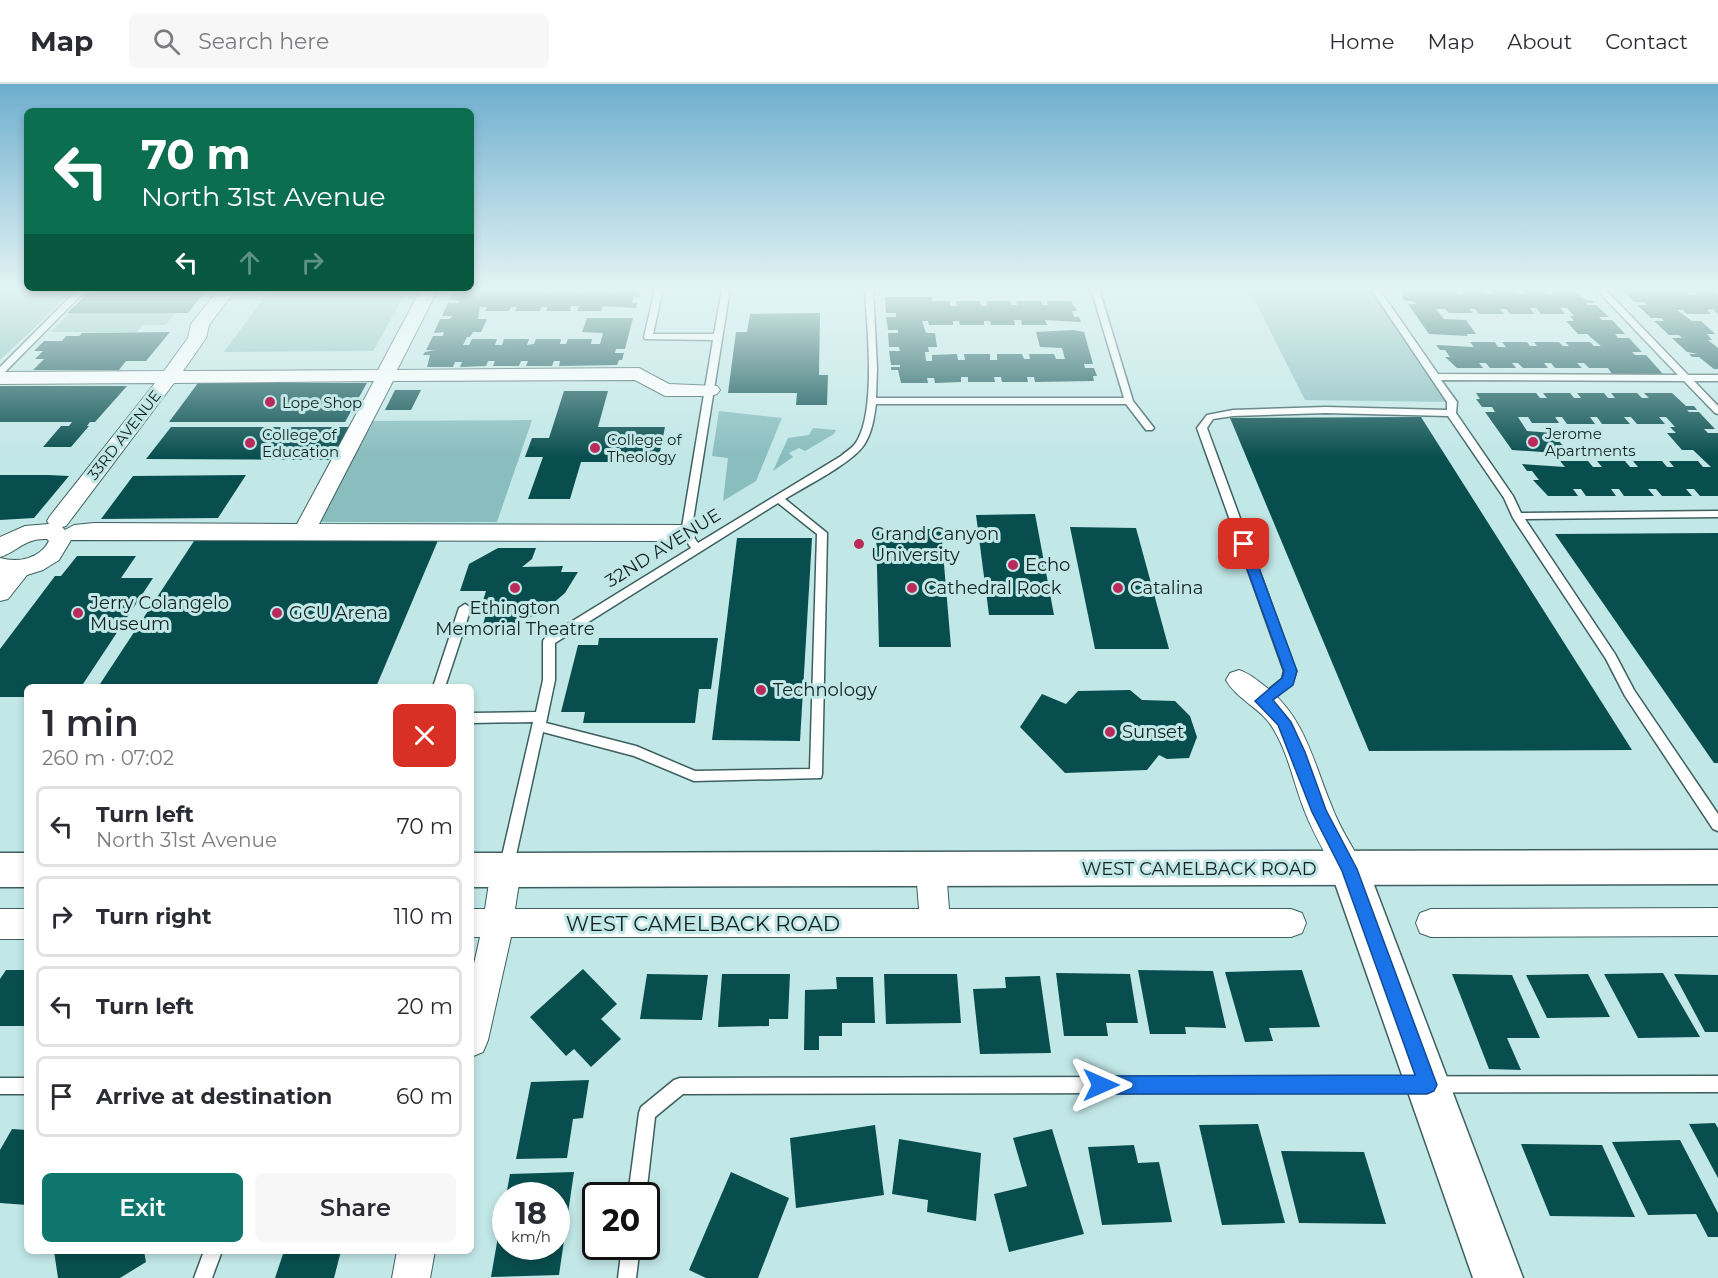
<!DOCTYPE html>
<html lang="en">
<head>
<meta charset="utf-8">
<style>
  :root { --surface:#fff; --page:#f7f7f7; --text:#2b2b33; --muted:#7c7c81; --line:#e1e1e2; --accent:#0f766e }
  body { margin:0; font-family:Montserrat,sans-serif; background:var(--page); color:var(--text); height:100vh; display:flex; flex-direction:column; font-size:22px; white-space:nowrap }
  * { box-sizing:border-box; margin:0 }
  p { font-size:20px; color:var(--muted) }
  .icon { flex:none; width:33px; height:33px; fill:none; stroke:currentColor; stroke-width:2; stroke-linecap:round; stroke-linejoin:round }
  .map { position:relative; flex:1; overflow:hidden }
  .sheet { position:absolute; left:24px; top:600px; width:450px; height:570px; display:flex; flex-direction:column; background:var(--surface); border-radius:9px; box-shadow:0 3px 9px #0003 }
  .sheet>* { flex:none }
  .top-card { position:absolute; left:24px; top:24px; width:450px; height:183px; border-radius:9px; box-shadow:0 3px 9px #0003; background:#0b6e4f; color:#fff; overflow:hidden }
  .speed { position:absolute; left:492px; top:1098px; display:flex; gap:12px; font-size:30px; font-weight:700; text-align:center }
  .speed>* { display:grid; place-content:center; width:78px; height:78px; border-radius:50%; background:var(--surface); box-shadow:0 3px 9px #0003; line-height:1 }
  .speed small { font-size:15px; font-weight:400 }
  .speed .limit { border:3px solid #111; border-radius:9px; background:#fff; color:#111 }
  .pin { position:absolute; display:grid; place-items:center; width:51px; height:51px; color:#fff; margin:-26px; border-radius:12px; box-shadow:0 3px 9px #0006 }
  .me { position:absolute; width:66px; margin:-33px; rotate:90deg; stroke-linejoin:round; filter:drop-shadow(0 0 4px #0008) }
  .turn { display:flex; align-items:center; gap:21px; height:126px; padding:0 18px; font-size:27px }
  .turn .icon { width:78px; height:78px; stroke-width:2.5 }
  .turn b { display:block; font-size:42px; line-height:51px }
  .lanes { display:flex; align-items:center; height:57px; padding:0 18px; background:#0003; justify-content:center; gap:30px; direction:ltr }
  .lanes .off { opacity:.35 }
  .round { display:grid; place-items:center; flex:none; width:63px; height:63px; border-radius:9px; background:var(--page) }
  .summary { display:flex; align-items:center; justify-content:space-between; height:102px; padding:0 18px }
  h1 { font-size:36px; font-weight:600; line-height:45px }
  .cta { display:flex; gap:12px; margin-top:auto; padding:12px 18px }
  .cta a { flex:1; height:69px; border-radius:9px; background:var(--accent); color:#fff; font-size:24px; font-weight:600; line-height:69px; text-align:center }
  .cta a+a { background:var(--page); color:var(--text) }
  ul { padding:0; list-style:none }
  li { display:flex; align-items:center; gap:18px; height:81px; margin:0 12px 9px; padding:0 6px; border:3px solid var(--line); border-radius:9px }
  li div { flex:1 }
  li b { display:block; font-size:22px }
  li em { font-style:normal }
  header { display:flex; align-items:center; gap:36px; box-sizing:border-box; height:84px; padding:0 30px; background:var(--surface); border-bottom:2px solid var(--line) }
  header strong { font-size:28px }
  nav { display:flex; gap:33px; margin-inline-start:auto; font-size:21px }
  .search { width:420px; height:54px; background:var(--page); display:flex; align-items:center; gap:15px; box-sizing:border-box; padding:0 21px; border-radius:9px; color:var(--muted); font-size:22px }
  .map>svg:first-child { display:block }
  .green { fill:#89bdbe }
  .building { fill:#094e4f }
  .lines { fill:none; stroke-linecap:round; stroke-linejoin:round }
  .lane-casing { stroke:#3d5f5f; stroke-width:3 }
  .street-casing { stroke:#3d5f5f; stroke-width:2 }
  .secondary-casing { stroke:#3d5f5f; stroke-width:3 }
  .primary-casing { stroke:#3d5f5f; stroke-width:3 }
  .lane { fill:#fff; fill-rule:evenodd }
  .street { fill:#fff; fill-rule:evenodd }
  .secondary { fill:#fff; fill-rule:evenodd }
  .primary { fill:#fff; fill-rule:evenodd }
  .route { fill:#1a73e8; stroke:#114b97; stroke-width:1.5 }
  .poi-dot { fill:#ba2b5b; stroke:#c2e7e7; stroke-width:2 }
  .labels { text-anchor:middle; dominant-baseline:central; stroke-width:6; stroke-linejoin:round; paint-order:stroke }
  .far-poi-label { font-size:15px; fill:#132121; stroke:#c2e7e7; text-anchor:start }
  .far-street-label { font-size:15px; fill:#132121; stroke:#c2e7e7 }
  .poi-label { font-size:18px; fill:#132121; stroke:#c2e7e7; text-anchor:start }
  .street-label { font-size:18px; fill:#132121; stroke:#c2e7e7 }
  .near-street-label { font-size:21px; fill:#132121; stroke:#c2e7e7 }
</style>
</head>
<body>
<header>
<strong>Map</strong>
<div class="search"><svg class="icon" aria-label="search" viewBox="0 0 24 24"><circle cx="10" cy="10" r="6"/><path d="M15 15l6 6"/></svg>Search here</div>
<nav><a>Home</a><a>Map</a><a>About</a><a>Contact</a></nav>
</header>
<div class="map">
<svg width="1718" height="1194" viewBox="0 0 1718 1194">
  <rect width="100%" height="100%" fill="#c2e7e7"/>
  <g class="green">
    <polygon points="0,205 75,205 0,276"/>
    <polygon points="270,205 408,205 373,267 224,268"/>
    <polygon points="1249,205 1375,205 1452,318 1305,316"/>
    <polygon points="70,229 176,229 165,241 143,241 137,248 51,248"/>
    <polygon points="719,327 782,334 756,397 723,417 728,374 712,372"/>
    <polygon points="532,336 497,438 309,438 364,337"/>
    <polygon points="813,344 836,346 834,350 805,367 799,364 789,369 793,373 773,387 788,354 809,351"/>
  </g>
  <g class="building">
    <polygon points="92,205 207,205 188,229 67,229"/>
    <polygon points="455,205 518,205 517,208 523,208 524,205 548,205 547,208 553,208 555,205 578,205 577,208 583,208 584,205 608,205 607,208 613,208 614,205 638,205 637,208 640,208 639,213 634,213 632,219 637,219 636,224 603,222 601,227 577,227 579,222 571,222 570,227 546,227 548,223 541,223 540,227 515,227 517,223 511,223 509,227 485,227 487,223 480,223 478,235 487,235 481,248 473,248 470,253 467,253 463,261 469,261 472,255 497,255 495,261 502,261 504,255 529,255 527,261 534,260 536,255 561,255 560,260 566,260 568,255 592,255 591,260 600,260 603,249 582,248 587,234 633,234 625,265 616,265 615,269 624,269 622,276 619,276 617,281 559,282 560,277 554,277 552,282 526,282 528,277 521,277 519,282 493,282 495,277 488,277 486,282 460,283 462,278 455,278 453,283 427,283 430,271 423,271 425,268 435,266 426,266 433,252 443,252 444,248 434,249 440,235 450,235 452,232 442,232 448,219 458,219 460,216 450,216"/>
    <polygon points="1621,205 1685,206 1690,211 1696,211 1692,206 1715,206 1718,209 1718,230 1713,225 1707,226 1711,230 1687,230 1683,226 1677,226 1692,237 1701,237 1715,250 1707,250 1712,256 1708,256 1718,264 1718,285 1714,285 1699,273 1692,273 1689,270 1698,270 1687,268 1672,254 1682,254 1679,251 1669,251 1654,237 1664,237 1661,234 1651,234 1637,221 1647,221 1644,218 1634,218"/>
    <polygon points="1401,206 1454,206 1458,210 1464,210 1460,206 1484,206 1487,210 1494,210 1491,206 1514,206 1518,210 1524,210 1520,206 1544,206 1547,210 1554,210 1550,206 1574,206 1586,216 1592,216 1594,219 1586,219 1587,221 1596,221 1609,233 1599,233 1602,236 1612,236 1625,250 1615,250 1618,254 1629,254 1642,268 1632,268 1635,271 1646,271 1663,290 1612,290 1608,284 1589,284 1584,279 1577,279 1582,284 1555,284 1551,279 1544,279 1548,284 1523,284 1518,279 1512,279 1516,284 1490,284 1486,279 1479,279 1483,284 1457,284 1445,273 1450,273 1445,266 1440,266 1436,261 1474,263 1470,258 1495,258 1498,263 1506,263 1502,258 1527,258 1530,262 1537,262 1534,258 1559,258 1563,262 1569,262 1565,258 1590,258 1594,262 1601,262 1587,250 1578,250 1566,237 1574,237 1570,232 1574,232 1567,224 1560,224 1565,230 1541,230 1536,224 1530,224 1534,230 1510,230 1506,225 1500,225 1504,230 1479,230 1475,225 1469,225 1473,229 1449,229 1445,225 1436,225 1444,235 1466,236 1476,250 1466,250 1468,252 1429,250 1408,220 1417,220 1414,217 1405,217 1401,211 1405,211"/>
    <polygon points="885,213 932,213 932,217 950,217 950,222 957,222 956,217 980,217 981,222 987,222 987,217 1010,217 1011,221 1017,221 1016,217 1041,217 1042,221 1048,221 1047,217 1071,217 1077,227 1072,227 1074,233 1079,233 1081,238 1045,236 1047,241 1022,241 1021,236 1014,236 1015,241 991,241 990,237 984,237 984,241 960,241 959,237 953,237 953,241 929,241 928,237 922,237 926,249 935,249 937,263 928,263 929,268 925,268 926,277 932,277 932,271 957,270 958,276 965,276 964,270 990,270 990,276 997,276 997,270 1022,270 1024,275 1030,275 1029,270 1054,270 1056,275 1065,275 1062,264 1040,263 1036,248 1073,246 1084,248 1093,280 1084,280 1085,284 1094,284 1097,292 1093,292 1094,297 1035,298 1034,293 1027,293 1028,298 1002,298 1001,293 994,293 995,298 968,298 968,293 961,293 961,298 935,299 934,294 927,294 928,299 901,299 898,286 891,286 891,283 900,283 900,281 891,281 889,267 900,267 899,263 889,263 888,249 898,249 898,246 888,246 886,233 896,233 896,229 886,229"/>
    <polygon points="820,229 819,291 828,291 827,321 796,321 797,309 728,309 736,248 747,248 750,230"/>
    <polygon points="170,248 146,277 126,277 119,286 33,286 44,275 35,275 43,267 34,267 44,257 62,257 66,252 79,252 82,249"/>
    <polygon points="198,299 367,299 345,338 169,338"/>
    <polygon points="0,302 127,302 95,338 90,338 87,342 89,342 71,363 43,363 61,342 69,342 72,338 0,338"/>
    <polygon points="395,306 421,306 411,326 385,326"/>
    <polygon points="564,307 608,307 598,343 665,343 658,378 581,378 570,415 528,415 543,373 525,373 532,354 549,354"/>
    <polygon points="1476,309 1536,309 1540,314 1547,314 1543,309 1570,309 1574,314 1581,314 1577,309 1604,309 1608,314 1615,314 1611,309 1637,309 1642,314 1649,314 1644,309 1672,309 1686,322 1694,322 1697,326 1687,326 1689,328 1699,328 1715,345 1704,345 1708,349 1718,349 1718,412 1700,412 1694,405 1686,405 1692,412 1662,412 1656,405 1648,405 1654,412 1624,412 1619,405 1611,405 1616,412 1586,412 1581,405 1573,405 1578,412 1548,412 1533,396 1539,396 1532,387 1527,387 1522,380 1565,383 1560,377 1588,377 1593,383 1602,383 1597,377 1625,377 1630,383 1638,383 1633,377 1662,377 1667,383 1674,383 1669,377 1698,377 1703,383 1711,383 1693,366 1682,366 1667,349 1676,349 1670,343 1675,343 1666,333 1659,333 1665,340 1637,340 1631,333 1624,333 1630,340 1602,340 1597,333 1590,333 1595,340 1567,340 1562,333 1555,333 1559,339 1532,339 1528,333 1518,333 1527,347 1553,349 1566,366 1555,366 1557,369 1512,366 1485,328 1495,328 1492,323 1482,323 1476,315 1480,315"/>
    <polygon points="1421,333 1632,666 1369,667 1230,334"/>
    <polygon points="171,343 350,343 332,376 146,375"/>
    <polygon points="0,391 49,391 69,392 34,434 0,436"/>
    <polygon points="246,391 218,434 101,435 133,392"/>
    <polygon points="1035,430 1054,531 989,531 976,431"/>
    <polygon points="1070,443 1136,444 1169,565 1095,565"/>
    <polygon points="876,445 941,445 951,563 879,563"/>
    <polygon points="1718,449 1718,679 1714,679 1555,450"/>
    <polygon points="196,454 439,454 376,603 98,603"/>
    <polygon points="737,454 812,454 800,657 712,656"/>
    <polygon points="498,464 536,464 532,475 522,483 563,482 561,488 578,488 565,509 544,527 514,540 482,544 486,530 479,530 486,507 460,507 469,480"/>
    <polygon points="77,472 136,472 121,494 153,494 81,603 27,603 27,613 0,613 0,565 55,492 61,492"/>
    <polygon points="599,554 718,554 711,605 699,605 695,639 583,639 585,628 561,628 578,561 598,561"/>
    <polygon points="1130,606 1142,616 1175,617 1190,632 1197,653 1189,674 1167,675 1159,671 1147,686 1065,689 1020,643 1042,610 1066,620 1078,607"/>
    <polygon points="583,885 617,920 601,935 621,955 591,983 574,965 566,972 530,933"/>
    <polygon points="6,886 27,886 27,942 0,942 0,895"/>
    <polygon points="1138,886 1213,887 1226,944 1185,943 1186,950 1150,950"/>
    <polygon points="1302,886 1320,943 1269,944 1273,957 1245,958 1225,888"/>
    <polygon points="1056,889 1130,890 1138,939 1106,939 1108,952 1064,952"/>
    <polygon points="1663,889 1700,953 1638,954 1604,890"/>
    <polygon points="647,890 708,891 702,936 640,935"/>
    <polygon points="722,890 790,890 788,935 769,935 769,942 718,943"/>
    <polygon points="884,890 957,890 961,939 886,940"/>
    <polygon points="1452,890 1512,891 1540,954 1507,954 1521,986 1489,985"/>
    <polygon points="1588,890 1610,933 1547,934 1526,891"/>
    <polygon points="1674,890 1718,891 1718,948 1705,948"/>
    <polygon points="1040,892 1051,969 980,970 973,905 1006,904 1005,893"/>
    <polygon points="836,893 873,893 875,939 842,939 842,952 819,952 819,966 804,966 805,906 837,905"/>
    <polygon points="589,996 583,1034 573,1035 567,1074 516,1075 531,998"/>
    <polygon points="1715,1039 1718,1044 1718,1094 1689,1040"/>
    <polygon points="1258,1040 1285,1139 1222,1141 1199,1041"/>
    <polygon points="875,1041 884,1111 796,1124 790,1054"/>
    <polygon points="12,1045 27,1046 27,1121 0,1119 0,1066"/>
    <polygon points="1052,1045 1084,1150 1009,1168 994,1110 1027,1102 1013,1054"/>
    <polygon points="899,1055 981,1069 976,1137 927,1128 928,1116 892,1110"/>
    <polygon points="1680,1056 1718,1129 1718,1153 1708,1153 1696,1130 1648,1131 1612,1058"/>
    <polygon points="1521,1060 1602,1061 1635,1133 1550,1132"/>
    <polygon points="1134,1061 1138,1079 1159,1078 1172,1138 1102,1141 1088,1063"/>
    <polygon points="1281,1067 1364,1068 1386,1140 1299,1139"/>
    <polygon points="574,1088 559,1191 491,1193 504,1118 506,1162 556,1162 556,1112 506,1112 510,1090"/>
    <polygon points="731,1088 789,1114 758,1194 706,1194 689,1186"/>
    <polygon points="54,1167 144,1167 146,1178 120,1194 58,1194"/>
    <polygon points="284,1167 341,1167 334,1194 275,1194"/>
  </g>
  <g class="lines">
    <defs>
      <g id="lane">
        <polygon points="78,205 87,205 3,290 0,291 0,283"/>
        <path d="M655 205H663L653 250H714L722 205H730L691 449 698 459 841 372C845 368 851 365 855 360 877 330 867 242 865 205H873L877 284 876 314H1124L1091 205H1099L1133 317 1154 344 1152 346H1146L1126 320H876C874 334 872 349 864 361 852 379 806 402 785 415L827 449 822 690 821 694 694 697 634 672 543 648 513 785 511 789 506 791 501 789 499 785 533 638 471 639V629L536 628 543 596V557L545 554 691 464 681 449 713 256 645 255 644 253ZM778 419 817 450 810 685 695 687 636 662 546 639 555 596V559Z"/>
        <polygon points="1371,205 1379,205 1438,290 1678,291 1596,205 1605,205 1688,291 1718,291 1718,297 1694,297 1718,322 1718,330 1715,329 1684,297 1441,296 1457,318 1456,329 1513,412 1521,429 1718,427 1718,433 1525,435 1615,570 1634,606 1718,730 1718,747 1713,745 1625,612 1606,575 1513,434 1504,414 1448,332 1326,329 1233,332 1213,335 1207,344 1296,587 1292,600 1266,620 1258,620 1256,617 1258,614 1282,595 1284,587 1197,344 1207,331 1233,326 1326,323 1447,326 1447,318"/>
        <polygon points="465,520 471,524 445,603 433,603 459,524"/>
        <polygon points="1718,992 1718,1008 683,1010 655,1033 646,1112 628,1112 639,1029 641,1023 674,996 680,994"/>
        <rect x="0" y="994" width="27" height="16"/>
        <polygon points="622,1162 640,1162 636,1194 618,1194"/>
        <polygon points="204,1167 222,1167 212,1194 194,1194"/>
      </g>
      <g id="street">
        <path d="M219 205H236L209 241 206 254 183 287 378 286 421 205H438L397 286 639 284 669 300 717 302 720 306 717 310 710 312H665L635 296 393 297 319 440 686 441 694 444 697 449 694 454 686 457 71 456 59 476 43 486 27 491 8 515 0 517V474C18 479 40 475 49 457L47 455C24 454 19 467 0 473V453L25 442 49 440 47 437 50 432 155 299 0 300V288L164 287 188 254 191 240ZM374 297 297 440 94 439 74 441 65 446 62 443 66 442 174 299Z"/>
        <path d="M1239 586C1250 590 1257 596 1266 603 1306 635 1313 678 1332 723 1340 745 1354 764 1364 785L1359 794 1349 798 1339 794C1327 773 1314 751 1305 728 1294 701 1289 671 1274 646 1263 625 1237 616 1226 596L1230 589Z"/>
        <polygon points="506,773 516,777 521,786 515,825 919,825 916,786 921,777 931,773 941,777 946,786 949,825 1291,825 1302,829 1306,839 1302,849 1291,853 511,853 488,956 483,968 471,973 471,893 480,853 471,853 471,825 485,825 491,786 496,777"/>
        <polygon points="1718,824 1718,852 1431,853 1420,849 1416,839 1420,829 1431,825"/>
        <rect x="0" y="825" width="27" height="30"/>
        <polygon points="397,1167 435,1167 430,1194 392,1194"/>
      </g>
      <polygon id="secondary" points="1349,768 1363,773 1368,785 1523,1194 1473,1194 1330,785 1335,773"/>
      <g id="primary">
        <polygon points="1718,766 1718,800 471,803 471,769"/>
        <rect x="0" y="769" width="27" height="34"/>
      </g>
    </defs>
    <use href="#lane" class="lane-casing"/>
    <use href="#street" class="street-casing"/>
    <use href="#secondary" class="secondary-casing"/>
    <use href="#primary" class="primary-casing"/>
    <use href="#lane" class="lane"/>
    <use href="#street" class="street"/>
    <use href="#secondary" class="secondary"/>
    <use href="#primary" class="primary"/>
  </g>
  <linearGradient id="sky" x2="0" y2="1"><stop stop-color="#6daece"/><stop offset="0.55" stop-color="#e4f4f4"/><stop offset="1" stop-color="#e4f4f4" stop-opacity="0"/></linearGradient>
  <rect width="1718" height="373" fill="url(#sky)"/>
  <polygon class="route" points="1244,455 1250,460 1297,587 1293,601 1273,616 1291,638 1305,668 1326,726 1357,785 1437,1001 1434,1007 1427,1010 1101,1010 1094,1008 1092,1001 1094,995 1101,992 1415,991 1342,787 1312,728 1278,641 1255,617 1282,594 1284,587 1238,460"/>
  <g class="poi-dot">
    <circle cx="270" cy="318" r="6"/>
    <circle cx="1533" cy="358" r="6"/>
    <circle cx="250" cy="359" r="6"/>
    <circle cx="595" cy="364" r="6"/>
    <circle cx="859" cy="460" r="6"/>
    <circle cx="1013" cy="481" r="6"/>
    <circle cx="515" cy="504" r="6"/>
    <circle cx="912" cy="504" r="6"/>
    <circle cx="1118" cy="504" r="6"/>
    <circle cx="78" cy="529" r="6"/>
    <circle cx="277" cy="529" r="6"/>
    <circle cx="761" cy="606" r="6"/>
    <circle cx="1110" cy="648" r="6"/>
  </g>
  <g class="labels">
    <g class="far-poi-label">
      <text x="282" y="318">Lope Shop</text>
      <text x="1545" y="349">Jerome<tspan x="1545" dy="17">Apartments</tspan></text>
      <text x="262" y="350">College of<tspan x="262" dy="17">Education</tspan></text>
      <text x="607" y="355">College of<tspan x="607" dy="17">Theology</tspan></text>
    </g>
    <g class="far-street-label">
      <text transform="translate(124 351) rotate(-52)">33RD AVENUE</text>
    </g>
    <g class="poi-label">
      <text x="871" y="450">Grand Canyon<tspan x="871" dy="21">University</tspan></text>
      <text x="1025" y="481">Echo</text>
      <text x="924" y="504">Cathedral Rock</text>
      <text x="1130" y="504">Catalina</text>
      <text x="90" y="519">Jerry Colangelo<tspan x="90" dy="21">Museum</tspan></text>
      <text x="515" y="524" text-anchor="middle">Ethington<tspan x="515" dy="21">Memorial Theatre</tspan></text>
      <text x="289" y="529">GCU Arena</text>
      <text x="773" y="606">Technology</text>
      <text x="1122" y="648">Sunset</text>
    </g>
    <g class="street-label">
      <text transform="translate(663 464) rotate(-32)">32ND AVENUE</text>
      <text x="1199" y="785">WEST CAMELBACK ROAD</text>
    </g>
    <g class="near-street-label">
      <text x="703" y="839">WEST CAMELBACK ROAD</text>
    </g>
  </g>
</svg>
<div class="speed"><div>18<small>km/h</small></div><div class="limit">20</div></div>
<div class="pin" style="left:1244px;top:460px;background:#d93025"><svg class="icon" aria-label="arrive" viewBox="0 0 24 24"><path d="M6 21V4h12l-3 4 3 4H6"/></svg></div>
<svg class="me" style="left:1101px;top:1001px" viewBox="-20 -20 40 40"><path d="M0-17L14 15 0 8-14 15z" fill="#1a73e8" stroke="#fff" stroke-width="4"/></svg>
<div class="top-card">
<div class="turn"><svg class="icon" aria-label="left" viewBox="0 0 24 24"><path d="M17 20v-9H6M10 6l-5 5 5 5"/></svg><div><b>70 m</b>North 31st Avenue</div></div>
<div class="lanes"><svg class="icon" aria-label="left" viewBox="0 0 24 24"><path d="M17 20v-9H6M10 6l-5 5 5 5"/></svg><svg class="icon off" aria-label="ahead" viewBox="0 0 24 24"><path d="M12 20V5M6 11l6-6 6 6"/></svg><svg class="icon off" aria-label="right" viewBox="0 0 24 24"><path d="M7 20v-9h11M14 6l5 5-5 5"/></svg></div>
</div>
<section class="sheet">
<div class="summary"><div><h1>1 min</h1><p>260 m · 07:02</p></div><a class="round" style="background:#d93025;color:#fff"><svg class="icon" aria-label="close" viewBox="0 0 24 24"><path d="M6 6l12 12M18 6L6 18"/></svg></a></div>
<ul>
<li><svg class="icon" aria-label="left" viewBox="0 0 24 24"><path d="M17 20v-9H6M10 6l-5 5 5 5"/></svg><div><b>Turn left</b><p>North 31st Avenue</p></div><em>70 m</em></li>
<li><svg class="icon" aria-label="right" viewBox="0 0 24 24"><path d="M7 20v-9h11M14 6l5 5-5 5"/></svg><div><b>Turn right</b></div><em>110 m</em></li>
<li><svg class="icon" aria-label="left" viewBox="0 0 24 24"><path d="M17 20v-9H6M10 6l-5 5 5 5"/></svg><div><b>Turn left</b></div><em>20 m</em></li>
<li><svg class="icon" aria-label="arrive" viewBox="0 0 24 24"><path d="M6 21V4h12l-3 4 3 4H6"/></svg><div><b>Arrive at destination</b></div><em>60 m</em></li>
</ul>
<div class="cta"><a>Exit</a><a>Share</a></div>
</section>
</div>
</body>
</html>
